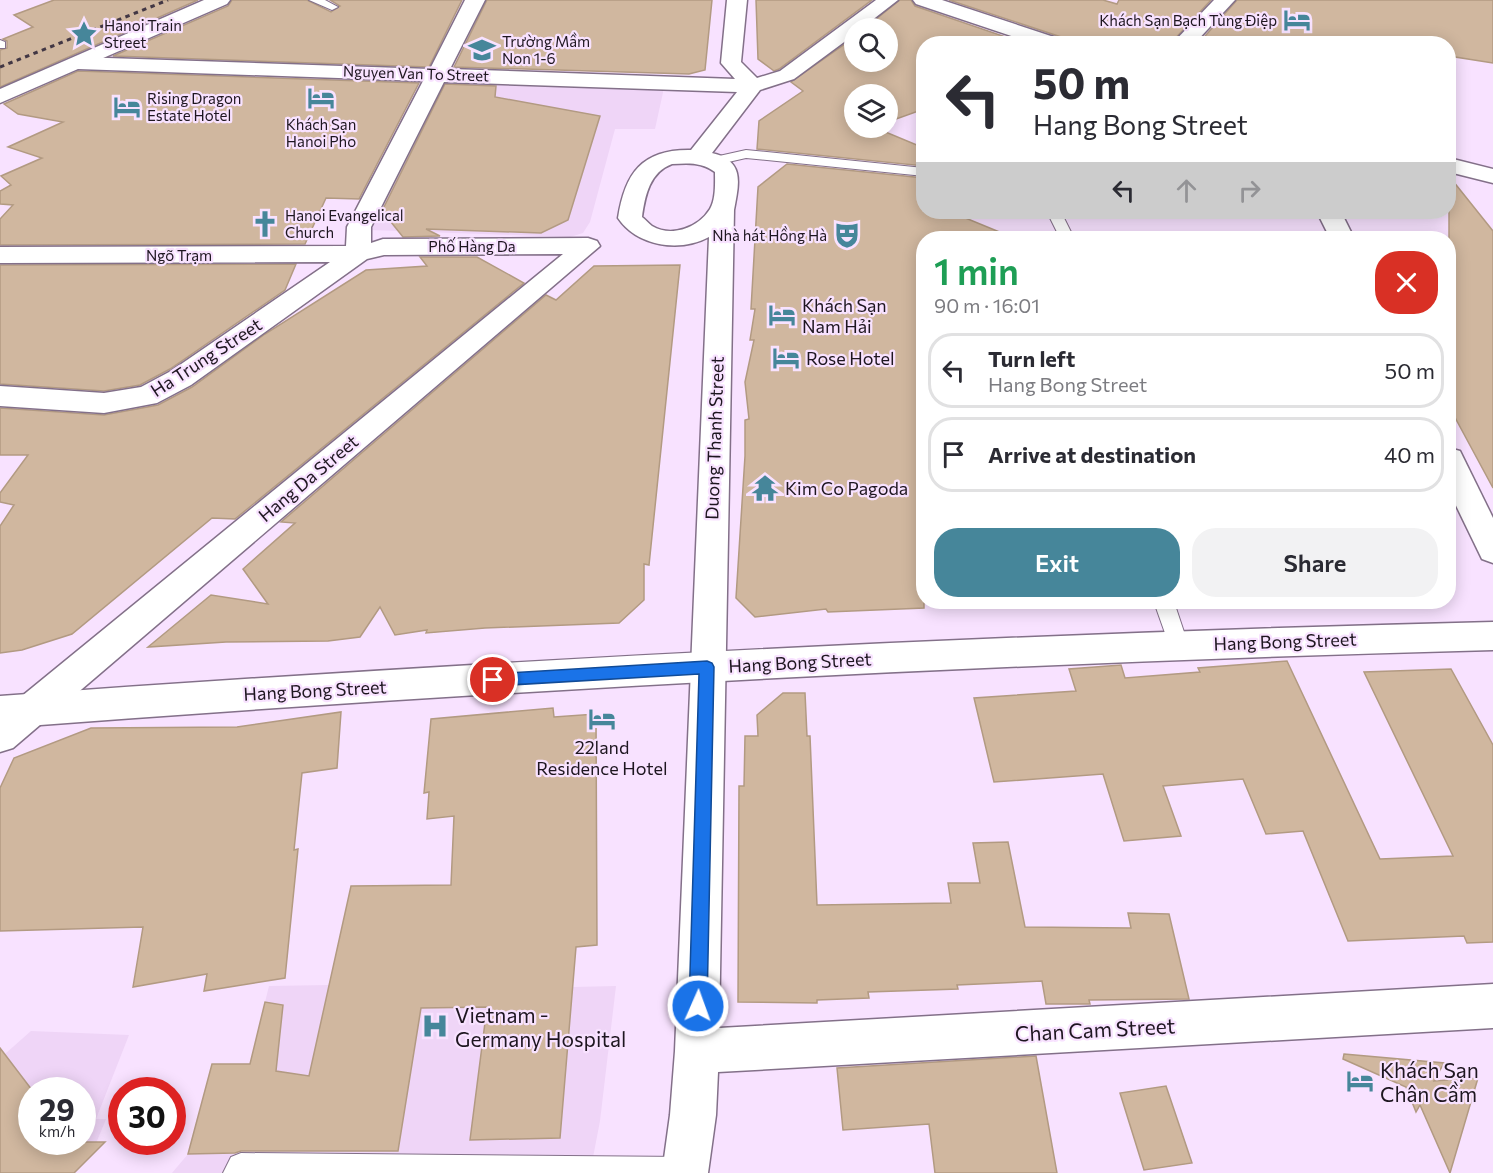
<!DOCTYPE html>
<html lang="en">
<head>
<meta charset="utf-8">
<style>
  :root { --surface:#fff; --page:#f2f2f3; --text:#2b2b33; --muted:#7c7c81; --line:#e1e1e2; --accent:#46869a }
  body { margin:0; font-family:Commissioner,sans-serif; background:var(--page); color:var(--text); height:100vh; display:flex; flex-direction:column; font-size:22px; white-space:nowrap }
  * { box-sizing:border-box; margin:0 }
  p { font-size:20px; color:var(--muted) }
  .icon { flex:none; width:33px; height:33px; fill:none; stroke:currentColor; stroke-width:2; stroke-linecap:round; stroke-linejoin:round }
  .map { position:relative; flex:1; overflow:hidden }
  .panel { position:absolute; left:916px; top:231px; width:540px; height:378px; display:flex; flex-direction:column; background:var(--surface); border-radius:24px; box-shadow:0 3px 15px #0003 }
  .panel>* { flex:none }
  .banner { position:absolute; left:916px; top:36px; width:540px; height:183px; border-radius:24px; box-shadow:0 3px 15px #0003; background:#fff; color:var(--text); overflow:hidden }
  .fabs { position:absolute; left:844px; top:18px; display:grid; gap:12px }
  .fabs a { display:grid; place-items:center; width:54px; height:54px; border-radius:50%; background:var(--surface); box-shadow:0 3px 15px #0003; font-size:30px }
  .speed { position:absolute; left:18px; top:1077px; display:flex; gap:12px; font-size:30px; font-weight:700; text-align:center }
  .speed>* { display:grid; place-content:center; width:78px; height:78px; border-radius:50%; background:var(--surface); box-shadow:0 3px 15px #0003; line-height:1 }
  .speed small { font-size:15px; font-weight:400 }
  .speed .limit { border:9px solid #d22; background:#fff; color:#111 }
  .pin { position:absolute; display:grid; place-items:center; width:51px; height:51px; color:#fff; margin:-26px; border:3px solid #fff; border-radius:50%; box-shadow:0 2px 6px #0007 }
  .me { position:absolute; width:66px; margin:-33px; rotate:2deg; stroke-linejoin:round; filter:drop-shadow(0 0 4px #0008) }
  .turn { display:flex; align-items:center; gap:21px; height:126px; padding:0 18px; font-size:27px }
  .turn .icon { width:78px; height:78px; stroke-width:2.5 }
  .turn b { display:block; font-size:42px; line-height:51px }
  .lanes { display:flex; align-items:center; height:57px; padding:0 18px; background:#0003; justify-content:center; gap:30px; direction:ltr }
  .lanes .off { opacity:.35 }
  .round { display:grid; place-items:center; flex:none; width:63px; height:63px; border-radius:24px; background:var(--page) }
  .headline { display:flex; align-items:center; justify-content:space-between; height:102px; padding:0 18px }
  h1 { font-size:36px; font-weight:600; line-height:45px; color:#1e9e55 }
  .action { display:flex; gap:12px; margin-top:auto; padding:12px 18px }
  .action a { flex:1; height:69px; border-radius:24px; background:var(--accent); color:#fff; font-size:24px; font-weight:600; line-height:69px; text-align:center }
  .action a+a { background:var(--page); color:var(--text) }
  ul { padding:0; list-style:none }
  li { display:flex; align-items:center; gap:18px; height:75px; margin:0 12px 9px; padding:0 6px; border:3px solid var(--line); border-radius:24px }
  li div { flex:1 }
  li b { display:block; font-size:22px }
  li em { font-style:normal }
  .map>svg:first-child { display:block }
  .built { fill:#efd5f7; fill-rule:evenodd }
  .building { fill:#d0b79f; stroke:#b29a82; stroke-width:1.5 }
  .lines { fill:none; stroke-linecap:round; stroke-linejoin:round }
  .service-casing { stroke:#837089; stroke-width:2 }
  .minor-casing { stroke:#837089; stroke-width:3 }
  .tertiary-casing { stroke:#837089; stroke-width:3 }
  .service { fill:#fff; fill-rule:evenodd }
  .minor { fill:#fff; fill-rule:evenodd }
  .tertiary { fill:#fff; fill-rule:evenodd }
  .rail { stroke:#423744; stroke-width:3; stroke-dasharray:4.5 4.5; stroke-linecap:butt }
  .route { fill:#1a73e8; stroke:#114b97; stroke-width:1.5 }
  .labels { text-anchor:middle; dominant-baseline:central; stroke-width:4.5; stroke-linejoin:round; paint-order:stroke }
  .far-poi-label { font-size:15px; fill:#1e1620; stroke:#f8e2ff; text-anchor:start }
  .far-street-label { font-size:15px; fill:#1e1620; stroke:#f8e2ff }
  .poi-label { font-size:18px; fill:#1e1620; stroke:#f8e2ff; text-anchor:start }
  .street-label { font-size:18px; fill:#1e1620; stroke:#f8e2ff }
  .near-poi-label { font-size:21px; fill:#1e1620; stroke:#f8e2ff; text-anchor:start }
  .near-street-label { font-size:21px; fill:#1e1620; stroke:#f8e2ff }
</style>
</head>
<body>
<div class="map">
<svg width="1493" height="1173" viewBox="0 0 1493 1173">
  <rect width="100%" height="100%" fill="#f8e2ff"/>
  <g class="built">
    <polygon points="447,83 664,88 655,129 615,129 590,222 583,233 570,237 369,230"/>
    <polygon points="523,884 573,987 616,986 600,1121 590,1173 172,1173 188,1154 212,1064 250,1063 269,986 329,985 351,886"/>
    <path d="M31 1031 129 1035 96 1119H106L91 1156 75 1173H0V1048L5 1054ZM32 1090H82V1142H32Z"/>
  </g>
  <g class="building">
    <polygon points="54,0 198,0 0,87 0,50 7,48 7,41 3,39 33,27 14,15"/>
    <polygon points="232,0 307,0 331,12 340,6 330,0 462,0 429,67 113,56 228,6"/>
    <polygon points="487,0 712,0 705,70 689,74 454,67"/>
    <polygon points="756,0 872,0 779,69 774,71 758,59"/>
    <polygon points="900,0 911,0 915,6 1026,44 924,44 924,109 888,122 888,94 855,94 855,128 876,128 924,148 924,166 757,149 759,121 803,91 791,82 855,37 855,62 888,62 888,28 865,28"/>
    <polygon points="949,0 1103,0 1117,4 1119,0 1211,0 1170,44 1068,44 1064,38"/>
    <polygon points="1237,0 1493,0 1493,63 1449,56 1449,44 1198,44"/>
    <polygon points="78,71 419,83 359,199 326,198 305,244 0,245 0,219 13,205 0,204 0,191 11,185 1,176 42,158 8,147 63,122 18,114 4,104"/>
    <polygon points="445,84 496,86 495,97 600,116 568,220 541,233 426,229 440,236 403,237 382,211"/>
    <polygon points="787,164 924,178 924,212 951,212 1014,238 924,238 924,608 828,612 826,609 755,617 736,598 745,456 745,420 749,419 745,382 754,340 750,340 755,309 751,309 758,187"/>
    <polygon points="1449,176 1493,231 1493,488 1451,410 1453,409 1449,396"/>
    <polygon points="420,257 477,257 524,283 235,519 212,518 72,634 22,650 0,653 0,526 14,505 0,502 0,493 28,455 0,455 0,408 104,415 158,405 192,387 265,334 366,270 427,266"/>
    <polygon points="296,264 285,290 170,369 140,385 104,391 0,384 0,265"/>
    <polygon points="680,265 649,565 644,564 644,600 619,623 485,628 426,633 427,630 395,635 380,607 360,637 328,641 226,642 148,647 211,595 268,604 243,569 295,523 281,522 546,295 556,300 594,266"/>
    <polygon points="1287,661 1380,859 1453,856 1364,672 1451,669 1493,745 1493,942 1467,943 1464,936 1348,941 1303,831 1266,834 1243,779 1163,786 1181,836 1124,841 1103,774 994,782 974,698 1076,691 1069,669 1121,665 1125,678 1200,672 1198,668"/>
    <polygon points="783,693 805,693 807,736 810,736 817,905 951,903 948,883 980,883 973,843 1008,842 1025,927 1131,928 1128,913 1169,914 1189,999 1089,1000 1090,1004 1046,1004 1042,981 957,985 958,989 868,992 869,998 817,1000 817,1003 738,1002 739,786 744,786 745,736 758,736 757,715"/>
    <polygon points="553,708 554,717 596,714 597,945 576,947 560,1138 470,1140 487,1007 421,1008 398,1151 241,1151 235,1153 188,1154 212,1064 250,1064 265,1002 283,1005 276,1071 309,1076 351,886 451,885 454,816 427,819 429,792 424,793 431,719"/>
    <polygon points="341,712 337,768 302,773 294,850 298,849 285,978 204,991 207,974 133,987 143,927 0,931 0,788 14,758 91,728 237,727"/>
    <polygon points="0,1048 32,1090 32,1142 105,1142 74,1173 0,1173"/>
    <polygon points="1344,1054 1444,1063 1434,1081 1478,1078 1450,1173 1420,1105 1416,1112 1406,1087 1343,1059"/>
    <polygon points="1036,1056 1057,1173 935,1173 929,1124 843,1130 837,1068"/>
    <polygon points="1166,1086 1192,1163 1144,1170 1120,1093"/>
  </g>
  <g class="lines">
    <defs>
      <g id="service">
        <polygon points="309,0 325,0 338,7 332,10"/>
        <polygon points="0,40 5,42 5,48 0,48"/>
        <polygon points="746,150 924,168 924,176 746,158 715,165 708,161 710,158"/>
        <polygon points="1047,212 1061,212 1074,238 1060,238"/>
        <polygon points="1314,212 1337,212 1330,216 1316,215"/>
        <polygon points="1154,602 1174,602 1188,644 1185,650 1178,653 1171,650"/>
        <polygon points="241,1153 686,1157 696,1161 700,1171 699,1173 223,1173 231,1157"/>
      </g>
      <g id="minor">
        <path d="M465 0H485L450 69 735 79 721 63 727 0H747L741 62 757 78 780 71 876 0H898L862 28H855V34L794 79 760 90 712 153C745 161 739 183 734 210L719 1028 1493 984V1028L718 1072 716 1115 708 1173H662L670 1115 675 1051 709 237C679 253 637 246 618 218 625 173 642 149 691 150L737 92 444 82 371 227V243L383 239 588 238 597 241 600 246 13 748 0 752V714L563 254 384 255 367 259 191 385 157 403 104 413 0 406V386L104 393 141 387 171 371 330 262 0 263V247L346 246 347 227 423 81 78 69 71 67 68 63 71 59 78 57 430 69ZM672 164C688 163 702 162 715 172 715 183 716 199 710 209 699 227 672 238 652 226 649 224 645 219 642 217 645 195 650 172 672 164Z"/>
        <polygon points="913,0 942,0 1063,40 1066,44 1035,44 916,4"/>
        <polygon points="1214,0 1235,0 1194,44 1172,44"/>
        <polygon points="1449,158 1493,169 1493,183 1449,172"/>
        <polygon points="1317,212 1341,212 1354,238 1330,238"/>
        <polygon points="1449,448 1460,451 1493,518 1493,563 1482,559 1449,491"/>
      </g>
      <g id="tertiary">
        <polygon points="204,0 230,0 227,4 0,103 0,89"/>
        <path d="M1493 622V650C995 663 497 690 0 728V696C497 660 995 634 1493 622Z"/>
      </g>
    </defs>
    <use href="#service" class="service-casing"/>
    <use href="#minor" class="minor-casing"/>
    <use href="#tertiary" class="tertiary-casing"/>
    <use href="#service" class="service"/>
    <use href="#minor" class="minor"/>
    <use href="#tertiary" class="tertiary"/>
    <polyline class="rail" points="0,67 168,0"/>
  </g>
  <polygon class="route" points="707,661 712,663 714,667 707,1006 705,1012 698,1014 692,1012 689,1006 699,674 493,686 488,684 486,680 488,675 493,674"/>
  <defs>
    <symbol id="hotel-bare" viewBox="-9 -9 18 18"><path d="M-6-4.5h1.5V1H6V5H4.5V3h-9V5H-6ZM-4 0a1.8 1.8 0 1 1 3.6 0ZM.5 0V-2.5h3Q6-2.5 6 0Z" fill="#46869a" stroke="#f8e2ff" stroke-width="2.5" paint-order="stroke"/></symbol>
    <symbol id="sight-bare" viewBox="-9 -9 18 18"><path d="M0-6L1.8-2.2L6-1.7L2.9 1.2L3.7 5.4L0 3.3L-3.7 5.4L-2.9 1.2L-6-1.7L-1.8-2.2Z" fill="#46869a" stroke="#f8e2ff" stroke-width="2.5" paint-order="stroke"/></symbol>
    <symbol id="school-bare" viewBox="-9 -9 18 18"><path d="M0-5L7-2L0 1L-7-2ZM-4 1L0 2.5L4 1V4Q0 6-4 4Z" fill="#46869a" stroke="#f8e2ff" stroke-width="2.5" paint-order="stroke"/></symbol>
    <symbol id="church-bare" viewBox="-9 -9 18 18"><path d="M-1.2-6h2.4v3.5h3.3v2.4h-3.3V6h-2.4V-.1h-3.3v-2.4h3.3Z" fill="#46869a" stroke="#f8e2ff" stroke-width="2.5" paint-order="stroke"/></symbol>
    <symbol id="theatre-bare" viewBox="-9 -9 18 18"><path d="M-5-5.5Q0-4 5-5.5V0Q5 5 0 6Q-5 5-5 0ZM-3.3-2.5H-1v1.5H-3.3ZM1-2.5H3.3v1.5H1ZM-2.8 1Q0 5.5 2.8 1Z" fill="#46869a" stroke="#f8e2ff" stroke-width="2.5" paint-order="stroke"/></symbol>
    <symbol id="temple-bare" viewBox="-9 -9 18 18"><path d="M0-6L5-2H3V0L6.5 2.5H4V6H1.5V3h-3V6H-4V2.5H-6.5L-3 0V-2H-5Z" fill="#46869a" stroke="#f8e2ff" stroke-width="2.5" paint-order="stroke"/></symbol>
    <symbol id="hospital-bare" viewBox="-9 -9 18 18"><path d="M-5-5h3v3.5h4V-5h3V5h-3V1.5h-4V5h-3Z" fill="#46869a" stroke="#f8e2ff" stroke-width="2.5" paint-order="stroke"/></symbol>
  </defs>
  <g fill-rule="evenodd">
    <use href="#hotel-bare" x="1278" y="1" width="38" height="38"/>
    <use href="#sight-bare" x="65" y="15" width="38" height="38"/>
    <use href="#school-bare" x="463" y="31" width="38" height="38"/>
    <use href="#hotel-bare" x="302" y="79" width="38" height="38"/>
    <use href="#hotel-bare" x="108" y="88" width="38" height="38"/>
    <use href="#church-bare" x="246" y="205" width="38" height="38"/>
    <use href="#theatre-bare" x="828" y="216" width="38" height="38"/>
    <use href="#hotel-bare" x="763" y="296" width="38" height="38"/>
    <use href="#hotel-bare" x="767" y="339" width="38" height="38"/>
    <use href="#temple-bare" x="746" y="469" width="38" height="38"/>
    <use href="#hotel-bare" x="583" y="700" width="38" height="38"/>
    <use href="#hospital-bare" x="416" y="1007" width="38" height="38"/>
    <use href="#hotel-bare" x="1341" y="1062" width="38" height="38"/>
  </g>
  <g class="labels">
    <g class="far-poi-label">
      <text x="1277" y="20" text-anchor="end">Khách Sạn Bạch Tùng Điệp</text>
      <text x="104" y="25">Hanoi Train<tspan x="104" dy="17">Street</tspan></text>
      <text x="502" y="41">Trường Mầm<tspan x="502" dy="17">Non 1-6</tspan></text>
      <text x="147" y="98">Rising Dragon<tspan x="147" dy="17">Estate Hotel</tspan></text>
      <text x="321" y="124" text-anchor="middle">Khách Sạn<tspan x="321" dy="17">Hanoi Pho</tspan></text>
      <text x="285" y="215">Hanoi Evangelical<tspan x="285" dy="17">Church</tspan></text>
      <text x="827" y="235" text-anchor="end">Nhà hát Hồng Hà</text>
    </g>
    <g class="far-street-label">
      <text transform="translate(416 73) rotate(2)">Nguyen Van To Street</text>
      <text x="472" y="246">Phố Hàng Da</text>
      <text x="179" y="255">Ngõ Trạm</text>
    </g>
    <g class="poi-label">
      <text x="802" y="305">Khách Sạn<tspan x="802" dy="21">Nam Hải</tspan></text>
      <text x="806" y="358">Rose Hotel</text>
      <text x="785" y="488">Kim Co Pagoda</text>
      <text x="602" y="747" text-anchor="middle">22land<tspan x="602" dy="21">Residence Hotel</tspan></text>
    </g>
    <g class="street-label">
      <text transform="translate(206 357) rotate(-33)">Ha Trung Street</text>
      <text transform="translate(714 438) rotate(-88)">Duong Thanh Street</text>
      <text transform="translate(308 478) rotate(-40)">Hang Da Street</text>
      <text transform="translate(1285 641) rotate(-2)">Hang Bong Street</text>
      <text transform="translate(800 662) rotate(-3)">Hang Bong Street</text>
      <text transform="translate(315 690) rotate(-3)">Hang Bong Street</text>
    </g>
    <g class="near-poi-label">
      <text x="455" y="1014">Vietnam -<tspan x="455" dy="24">Germany Hospital</tspan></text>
      <text x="1380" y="1069">Khách Sạn<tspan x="1380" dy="24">Chân Cầm</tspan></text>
    </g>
    <g class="near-street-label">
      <text transform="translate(1095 1029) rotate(-3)">Chan Cam Street</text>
    </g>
  </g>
</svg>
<div class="fabs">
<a><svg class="icon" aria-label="search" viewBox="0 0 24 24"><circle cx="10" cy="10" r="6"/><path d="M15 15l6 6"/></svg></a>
<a><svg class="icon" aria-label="layers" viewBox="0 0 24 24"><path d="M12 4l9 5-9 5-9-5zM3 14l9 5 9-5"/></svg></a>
</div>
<div class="speed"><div>29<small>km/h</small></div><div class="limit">30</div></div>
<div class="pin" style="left:493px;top:680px;background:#d93025"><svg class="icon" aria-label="arrive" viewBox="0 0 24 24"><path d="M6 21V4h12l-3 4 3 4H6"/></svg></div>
<svg class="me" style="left:698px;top:1006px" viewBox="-20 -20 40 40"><circle r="17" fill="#1a73e8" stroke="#fff" stroke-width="3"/><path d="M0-11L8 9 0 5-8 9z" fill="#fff"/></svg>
<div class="banner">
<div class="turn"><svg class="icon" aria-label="left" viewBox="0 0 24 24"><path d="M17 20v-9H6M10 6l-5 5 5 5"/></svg><div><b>50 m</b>Hang Bong Street</div></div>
<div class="lanes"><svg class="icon" aria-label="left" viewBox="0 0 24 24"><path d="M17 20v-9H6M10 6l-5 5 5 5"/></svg><svg class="icon off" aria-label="ahead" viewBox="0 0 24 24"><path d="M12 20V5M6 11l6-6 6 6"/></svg><svg class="icon off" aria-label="right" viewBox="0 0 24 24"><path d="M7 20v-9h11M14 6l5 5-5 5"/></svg></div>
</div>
<section class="panel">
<div class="headline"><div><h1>1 min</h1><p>90 m · 16:01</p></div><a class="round" style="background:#d93025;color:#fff"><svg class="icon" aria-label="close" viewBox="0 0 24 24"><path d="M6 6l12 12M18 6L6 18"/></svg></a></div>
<ul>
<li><svg class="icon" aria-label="left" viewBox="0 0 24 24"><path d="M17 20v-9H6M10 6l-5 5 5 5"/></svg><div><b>Turn left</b><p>Hang Bong Street</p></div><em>50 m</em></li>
<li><svg class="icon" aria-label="arrive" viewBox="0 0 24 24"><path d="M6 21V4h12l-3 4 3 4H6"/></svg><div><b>Arrive at destination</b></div><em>40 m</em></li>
</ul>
<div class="action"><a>Exit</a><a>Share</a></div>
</section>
</div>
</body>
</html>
